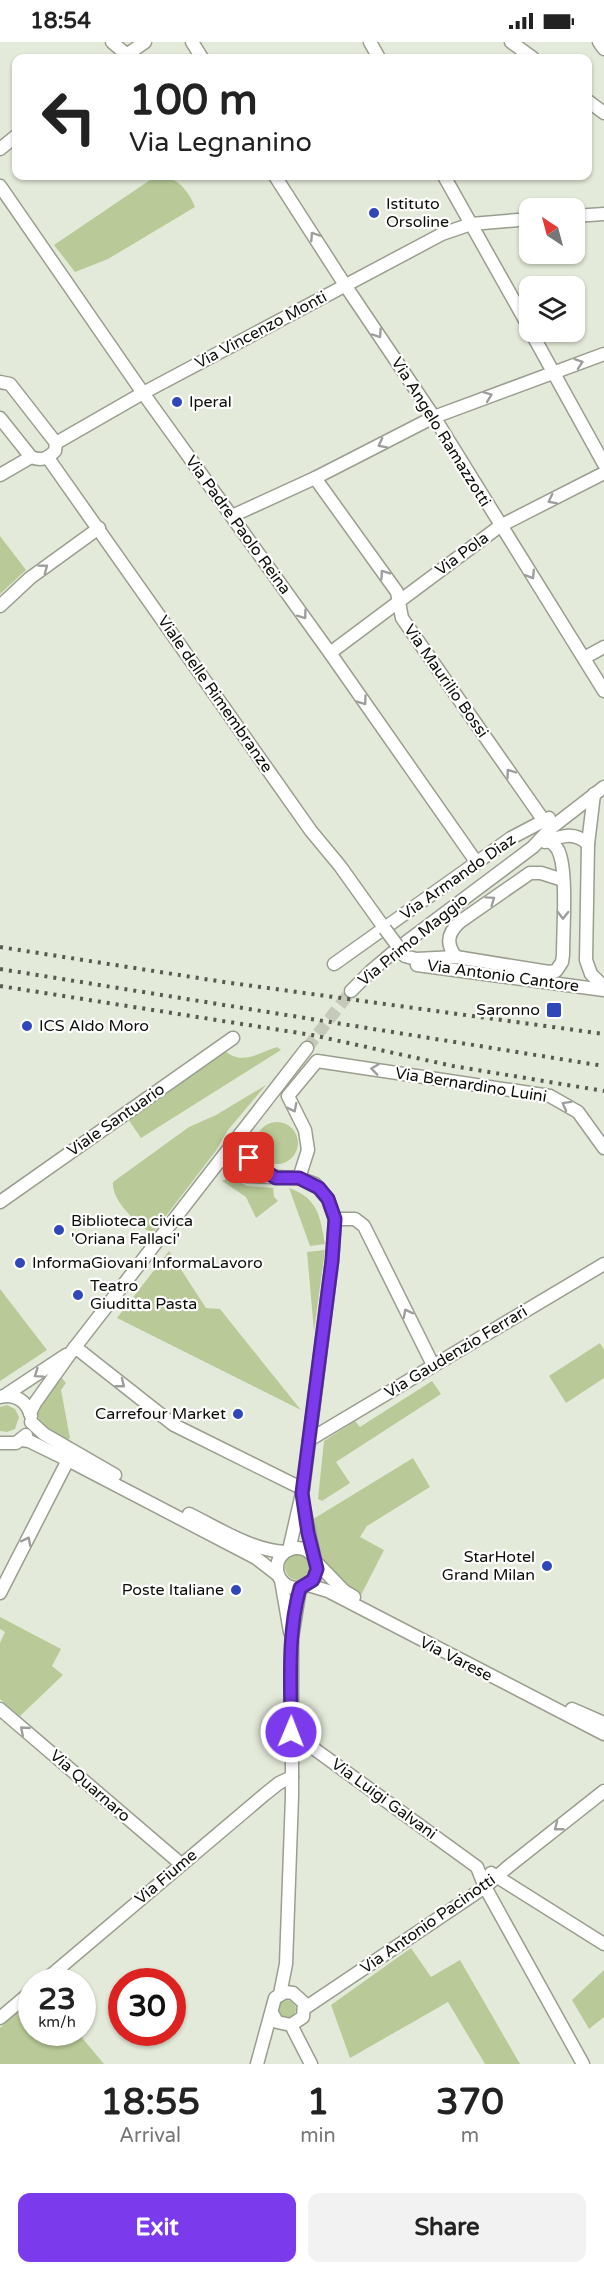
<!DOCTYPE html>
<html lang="en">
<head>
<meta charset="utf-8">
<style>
  :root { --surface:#fff; --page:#f2f2f2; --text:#222; --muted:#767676; --accent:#7c3aed }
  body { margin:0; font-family:"Varela Round",sans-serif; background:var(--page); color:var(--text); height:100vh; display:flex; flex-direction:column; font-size:22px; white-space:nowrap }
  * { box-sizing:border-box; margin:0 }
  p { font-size:20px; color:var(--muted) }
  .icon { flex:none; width:33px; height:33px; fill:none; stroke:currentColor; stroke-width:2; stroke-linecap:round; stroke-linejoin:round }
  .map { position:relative; height:2022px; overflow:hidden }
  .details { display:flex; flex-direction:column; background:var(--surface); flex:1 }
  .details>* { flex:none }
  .hud { position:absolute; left:12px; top:12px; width:580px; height:126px; border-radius:12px; box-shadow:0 2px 4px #0004; background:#fff; color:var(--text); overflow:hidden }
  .needle { width:39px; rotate:324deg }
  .buttons { position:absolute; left:519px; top:156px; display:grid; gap:12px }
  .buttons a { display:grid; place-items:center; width:66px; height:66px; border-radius:12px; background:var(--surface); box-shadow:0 2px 4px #0004; font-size:30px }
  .speed { position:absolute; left:18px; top:1926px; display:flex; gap:12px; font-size:30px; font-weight:700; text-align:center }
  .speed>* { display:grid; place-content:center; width:78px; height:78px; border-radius:50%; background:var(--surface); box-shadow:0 2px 4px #0004; line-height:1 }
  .speed small { font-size:15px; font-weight:400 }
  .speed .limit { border:9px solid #d22; background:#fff; color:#111 }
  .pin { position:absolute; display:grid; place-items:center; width:51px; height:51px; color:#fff; margin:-26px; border-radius:12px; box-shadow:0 3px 9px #0006 }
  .me { position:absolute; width:66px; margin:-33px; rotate:1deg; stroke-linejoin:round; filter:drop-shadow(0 0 4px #0008) }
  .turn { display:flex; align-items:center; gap:21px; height:126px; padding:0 18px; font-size:27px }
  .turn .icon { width:78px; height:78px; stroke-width:2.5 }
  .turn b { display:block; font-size:42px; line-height:51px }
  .eta { display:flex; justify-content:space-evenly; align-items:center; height:102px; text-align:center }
  .eta b { font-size:36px; font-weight:700; line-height:42px }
  .cta { display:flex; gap:12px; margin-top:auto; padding:12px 18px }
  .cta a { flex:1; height:69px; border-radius:12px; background:var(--accent); color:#fff; font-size:24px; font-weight:700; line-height:69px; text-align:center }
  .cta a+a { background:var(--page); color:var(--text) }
  .status { display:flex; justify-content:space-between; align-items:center; height:42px; padding:0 30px; background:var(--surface); direction:ltr }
  .status svg { height:16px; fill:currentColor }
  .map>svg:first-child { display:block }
  .green { fill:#b9ca98 }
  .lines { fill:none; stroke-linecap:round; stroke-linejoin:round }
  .street-tunnel { stroke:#c4c9ba; stroke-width:12; stroke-dasharray:12 6; stroke-linecap:butt }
  .street-casing { stroke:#999e8f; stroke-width:15 }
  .street { stroke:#fff; stroke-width:12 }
  .rail { stroke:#575a51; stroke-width:4; stroke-dasharray:3 6; stroke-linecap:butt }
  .street-bridge-casing { stroke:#999e8f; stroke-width:15; stroke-linecap:butt }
  .street-bridge { stroke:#fff; stroke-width:12 }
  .oneway { stroke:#9e9f9c }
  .route-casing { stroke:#51269a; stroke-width:15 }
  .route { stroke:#7c3aed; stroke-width:10 }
  .poi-dot { fill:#2f47b8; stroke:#fff; stroke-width:2 }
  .labels { text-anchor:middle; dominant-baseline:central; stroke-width:4.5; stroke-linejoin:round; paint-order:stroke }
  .poi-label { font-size:16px; fill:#0c0e08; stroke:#fff; text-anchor:start }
  .street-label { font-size:16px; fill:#0c0e08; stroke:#fff }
</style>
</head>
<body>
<div class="status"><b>18:54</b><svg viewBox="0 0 49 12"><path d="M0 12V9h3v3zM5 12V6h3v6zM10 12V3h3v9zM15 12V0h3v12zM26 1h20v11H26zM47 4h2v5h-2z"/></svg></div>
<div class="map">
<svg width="604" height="2022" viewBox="0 0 604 2022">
  <rect width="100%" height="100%" fill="#e4ead9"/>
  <g class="green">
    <path d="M156 134C176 133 188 148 195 165L108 217 75 230 54 203Z"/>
    <polygon points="0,494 26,528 0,552"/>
    <path d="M277 1005 281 1008 141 1096 128 1077 223 1007C242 1025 257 1011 277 1005Z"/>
    <path d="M266 1043 228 1088 215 1110 152 1192C138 1182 111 1159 113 1140L189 1085 216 1073Z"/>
    <circle cx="277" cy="1101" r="21"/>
    <polygon points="231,1135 247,1144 273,1146 274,1155 278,1159 256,1176 246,1155 222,1139"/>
    <path d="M289 1146C318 1156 320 1174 325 1202L310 1204Z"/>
    <polygon points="325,1208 314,1289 307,1210"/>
    <polygon points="169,1209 206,1266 220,1267 301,1368 117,1276"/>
    <polygon points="0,1247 47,1308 0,1339"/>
    <polygon points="600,1301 604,1308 604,1336 566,1361 549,1334"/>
    <path d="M61 1335 66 1341 61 1348 70 1396 67 1399C24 1374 34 1371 61 1335Z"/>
    <polygon points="432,1339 441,1352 336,1420 350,1441 322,1459 318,1457 324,1399 355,1379 360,1385"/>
    <polygon points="7,1363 15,1367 19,1375 15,1387 7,1390 0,1389 0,1365"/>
    <path d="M413 1416 430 1445 367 1484 360 1495 384 1508 360 1555C330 1534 318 1514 310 1479Z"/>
    <circle cx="298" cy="1525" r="13"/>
    <polygon points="0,1575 61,1607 52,1624 63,1633 20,1674 0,1657 0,1601 5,1590 0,1587"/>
    <polygon points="411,1906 431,1935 460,1918 520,2022 485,2022 448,1960 350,2016 331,1963"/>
    <polygon points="604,1928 604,1975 589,1987 572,1958"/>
    <circle cx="287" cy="1967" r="9"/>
    <polygon points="31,1958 32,1990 78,1991 104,2022 0,2022 0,1986"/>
  </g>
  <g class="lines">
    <polyline class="street-tunnel" points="307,1006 351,949"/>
    <defs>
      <g id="street">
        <polyline points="112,0 127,13"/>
        <polyline points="192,0 202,16"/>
        <polyline points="370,0 379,16"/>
        <polyline points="511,0 533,16"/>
        <polyline points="599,0 604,7"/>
        <polyline points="122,16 145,0"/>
        <polyline points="588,59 604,71"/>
        <polyline points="0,107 16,94"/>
        <polyline points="275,134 345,243 434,375 604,649"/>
        <polyline points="444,134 530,287"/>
        <polyline points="0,144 143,351 330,611 477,821"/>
        <polyline points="574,174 604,172"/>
        <polyline points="531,290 604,422"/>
        <path d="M0 340 10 342 56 401 55 409C47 417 41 419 31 415L0 376"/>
        <polyline points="56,401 143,351 442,192 471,182 530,177"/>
        <polyline points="48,416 311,789 340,824 385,887"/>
        <polyline points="0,433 31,415"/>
        <polyline points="315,436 397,550 402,576 544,779"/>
        <polyline points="232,474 315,436 434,375 604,312"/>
        <polyline points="0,564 30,536 99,486"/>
        <polyline points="330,611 500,484 604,431"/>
        <polyline points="584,616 604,605"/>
        <polyline points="594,752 588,802 586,918 591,932 604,945"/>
        <path d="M545 800C562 794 574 789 588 802"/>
        <path d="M405 914 416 917 456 915 549 930 556 929 562 920 563 913C563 888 567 835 560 813 558 806 555 803 549 799"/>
        <path d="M456 915C445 901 448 890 461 879L530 831H541L563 838"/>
        <polyline points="334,922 511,796 549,776"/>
        <polyline points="417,923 604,948"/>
        <polyline points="351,949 371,929 397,907 533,805 551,786 604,745"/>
        <path d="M241 1091C241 1115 256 1124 275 1135"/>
        <polyline points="221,1117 247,1134 299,1136 315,1142 328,1157 335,1177 332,1219 303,1447 289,1508"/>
        <polyline points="299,1136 308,1108 305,1088 288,1054 317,1019 550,1054 578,1070 604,1106"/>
        <polyline points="0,1160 233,996"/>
        <polyline points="335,1177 355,1177 364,1184 433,1323"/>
        <polyline points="75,1305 174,1383 303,1447"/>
        <polyline points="4,1354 66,1313"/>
        <path d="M0 1355C15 1351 27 1359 31 1374"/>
        <polyline points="30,1371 35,1361 72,1309 307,1006"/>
        <polyline points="31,1380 44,1392 115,1433"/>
        <polyline points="21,1398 29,1399 68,1418 256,1516 278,1533"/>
        <polyline points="309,1398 604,1222"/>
        <polyline points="0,1401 16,1401 26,1393"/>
        <polyline points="303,1461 314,1514"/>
        <path d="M189 1472C218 1486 251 1508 285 1510"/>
        <circle cx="297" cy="1526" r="20"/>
        <polyline points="317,1521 344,1549 354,1555"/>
        <polyline points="281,1538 290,1590"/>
        <polyline points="308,1543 328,1549 604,1692"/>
        <polyline points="0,1551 68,1418"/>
        <polyline points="0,1667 181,1822"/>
        <polyline points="572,1667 604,1681"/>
        <polyline points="291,1690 477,1825 485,1845 583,2022"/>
        <polyline points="491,1831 604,1902"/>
        <polyline points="43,1940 264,1753 279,1741 292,1735"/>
        <polyline points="280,1952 286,1922 292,1754 292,1596 300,1546"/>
        <polyline points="305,1966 485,1845 509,1824 604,1749"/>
        <polyline points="0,1976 32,1949"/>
        <polyline points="291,1983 311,2022"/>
        <polyline points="257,2022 275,1956 285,1950 293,1951 304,1961 303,1975 291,1983 277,1980 272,1971"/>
      </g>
    </defs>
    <use href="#street" class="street-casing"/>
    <use href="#street" class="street"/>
    <g class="rail">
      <polyline points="0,905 224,940 604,992"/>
      <polyline points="0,927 604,1024"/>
      <polyline points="0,944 312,993 453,1024 604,1049"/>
    </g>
    <defs>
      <polyline id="street-bridge" points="385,887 405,914"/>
    </defs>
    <use href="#street-bridge" class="street-bridge-casing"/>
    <use href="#street-bridge" class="street-bridge"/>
  </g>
  <defs><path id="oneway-chevron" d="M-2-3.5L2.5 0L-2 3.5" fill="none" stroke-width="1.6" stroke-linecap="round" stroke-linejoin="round" transform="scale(1.5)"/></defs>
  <g class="oneway">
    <use href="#oneway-chevron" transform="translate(314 194) rotate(-123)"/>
    <use href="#oneway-chevron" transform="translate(378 292) rotate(56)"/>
    <use href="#oneway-chevron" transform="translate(579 321) rotate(-19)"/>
    <use href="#oneway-chevron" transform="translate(488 354) rotate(-21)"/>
    <use href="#oneway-chevron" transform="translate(382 402) rotate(153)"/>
    <use href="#oneway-chevron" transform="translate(552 458) rotate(153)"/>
    <use href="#oneway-chevron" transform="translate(44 526) rotate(-37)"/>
    <use href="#oneway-chevron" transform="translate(384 532) rotate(-125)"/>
    <use href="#oneway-chevron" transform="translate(531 533) rotate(58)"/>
    <use href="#oneway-chevron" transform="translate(303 573) rotate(54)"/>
    <use href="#oneway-chevron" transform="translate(363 659) rotate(55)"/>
    <use href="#oneway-chevron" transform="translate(510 731) rotate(-125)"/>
    <use href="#oneway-chevron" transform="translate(491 858) rotate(-35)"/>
    <use href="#oneway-chevron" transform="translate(563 873) rotate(90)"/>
    <use href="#oneway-chevron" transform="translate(375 1027) rotate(-172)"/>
    <use href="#oneway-chevron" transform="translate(566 1063) rotate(-151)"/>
    <use href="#oneway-chevron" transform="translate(293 1066) rotate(63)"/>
    <use href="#oneway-chevron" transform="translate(407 1271) rotate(-117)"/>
    <use href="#oneway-chevron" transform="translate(38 1332) rotate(146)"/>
    <use href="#oneway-chevron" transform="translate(121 1342) rotate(38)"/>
    <use href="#oneway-chevron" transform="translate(27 1499) rotate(-63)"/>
    <use href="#oneway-chevron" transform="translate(24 1688) rotate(-139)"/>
    <use href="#oneway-chevron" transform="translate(558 1785) rotate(142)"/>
  </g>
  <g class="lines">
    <defs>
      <path id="route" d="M249 1116 253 1122 276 1136H299L319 1146 328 1157 335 1177 332 1219 302 1451 308 1491 317 1527 313 1538 300 1546C287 1592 291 1642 291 1690"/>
    </defs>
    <use href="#route" class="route-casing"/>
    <use href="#route" class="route"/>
  </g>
  <g class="poi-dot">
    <circle cx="374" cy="171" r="6"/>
    <circle cx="177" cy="360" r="6"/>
    <rect x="546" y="960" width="16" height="16" rx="3"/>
    <circle cx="27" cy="984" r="6"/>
    <circle cx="59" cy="1188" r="6"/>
    <circle cx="20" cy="1221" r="6"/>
    <circle cx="78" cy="1253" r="6"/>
    <circle cx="238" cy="1372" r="6"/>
    <circle cx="547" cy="1524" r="6"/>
    <circle cx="236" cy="1548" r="6"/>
  </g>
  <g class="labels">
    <g class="poi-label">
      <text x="386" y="162">Istituto<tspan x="386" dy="18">Orsoline</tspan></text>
      <text x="189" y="360">Iperal</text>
      <text x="540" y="968" text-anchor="end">Saronno</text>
      <text x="39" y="984">ICS Aldo Moro</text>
      <text x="71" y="1179">Biblioteca civica<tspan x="71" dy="18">'Oriana Fallaci'</tspan></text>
      <text x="32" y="1221">InformaGiovani InformaLavoro</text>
      <text x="90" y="1244">Teatro<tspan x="90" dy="18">Giuditta Pasta</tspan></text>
      <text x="226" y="1372" text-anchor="end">Carrefour Market</text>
      <text x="535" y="1515" text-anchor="end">StarHotel<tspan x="535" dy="18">Grand Milan</tspan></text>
      <text x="224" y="1548" text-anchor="end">Poste Italiane</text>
    </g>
    <g class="street-label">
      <text transform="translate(261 288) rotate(-28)">Via Vincenzo Monti</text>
      <text transform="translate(441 390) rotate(58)">Via Angelo Ramazzotti</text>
      <text transform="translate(238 483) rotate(54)">Via Padre Paolo Reina</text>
      <text transform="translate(462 512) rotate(-36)">Via Pola</text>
      <text transform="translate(446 639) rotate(55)">Via Maurilio Bossi</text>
      <text transform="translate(215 652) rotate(55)">Viale delle Rimembranze</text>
      <text transform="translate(458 835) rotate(-35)">Via Armando Diaz</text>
      <text transform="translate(413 898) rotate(-39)">Via Primo Maggio</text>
      <text transform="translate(503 934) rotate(8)">Via Antonio Cantore</text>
      <text transform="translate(471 1043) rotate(9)">Via Bernardino Luini</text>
      <text transform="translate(116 1078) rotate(-35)">Viale Santuario</text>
      <text transform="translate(456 1310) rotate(-31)">Via Gaudenzio Ferrari</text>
      <text transform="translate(456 1617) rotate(27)">Via Varese</text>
      <text transform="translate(90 1744) rotate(41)">Via Quarnaro</text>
      <text transform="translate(384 1757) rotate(36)">Via Luigi Galvani</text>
      <text transform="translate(166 1835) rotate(-40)">Via Fiume</text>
      <text transform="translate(428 1882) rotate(-35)">Via Antonio Pacinotti</text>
    </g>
  </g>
</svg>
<div class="buttons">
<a><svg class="needle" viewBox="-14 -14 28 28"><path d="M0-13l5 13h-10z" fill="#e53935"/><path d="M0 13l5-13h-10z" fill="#767676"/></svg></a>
<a><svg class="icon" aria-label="layers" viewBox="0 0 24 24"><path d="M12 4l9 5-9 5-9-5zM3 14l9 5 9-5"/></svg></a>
</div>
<div class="speed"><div>23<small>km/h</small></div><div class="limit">30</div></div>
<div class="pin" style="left:249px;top:1116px;background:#d93025"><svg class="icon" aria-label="arrive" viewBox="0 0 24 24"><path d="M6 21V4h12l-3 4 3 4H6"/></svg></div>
<svg class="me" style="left:291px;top:1690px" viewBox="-20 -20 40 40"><circle r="17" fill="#7c3aed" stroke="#fff" stroke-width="3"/><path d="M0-11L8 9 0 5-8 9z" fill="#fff"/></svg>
<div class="hud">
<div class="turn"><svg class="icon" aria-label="left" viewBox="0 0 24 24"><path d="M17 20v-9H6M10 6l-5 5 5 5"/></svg><div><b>100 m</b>Via Legnanino</div></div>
</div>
</div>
<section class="details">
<div class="eta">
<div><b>18:55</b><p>Arrival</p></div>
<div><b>1</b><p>min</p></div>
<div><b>370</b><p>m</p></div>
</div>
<div class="cta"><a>Exit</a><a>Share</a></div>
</section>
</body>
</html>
